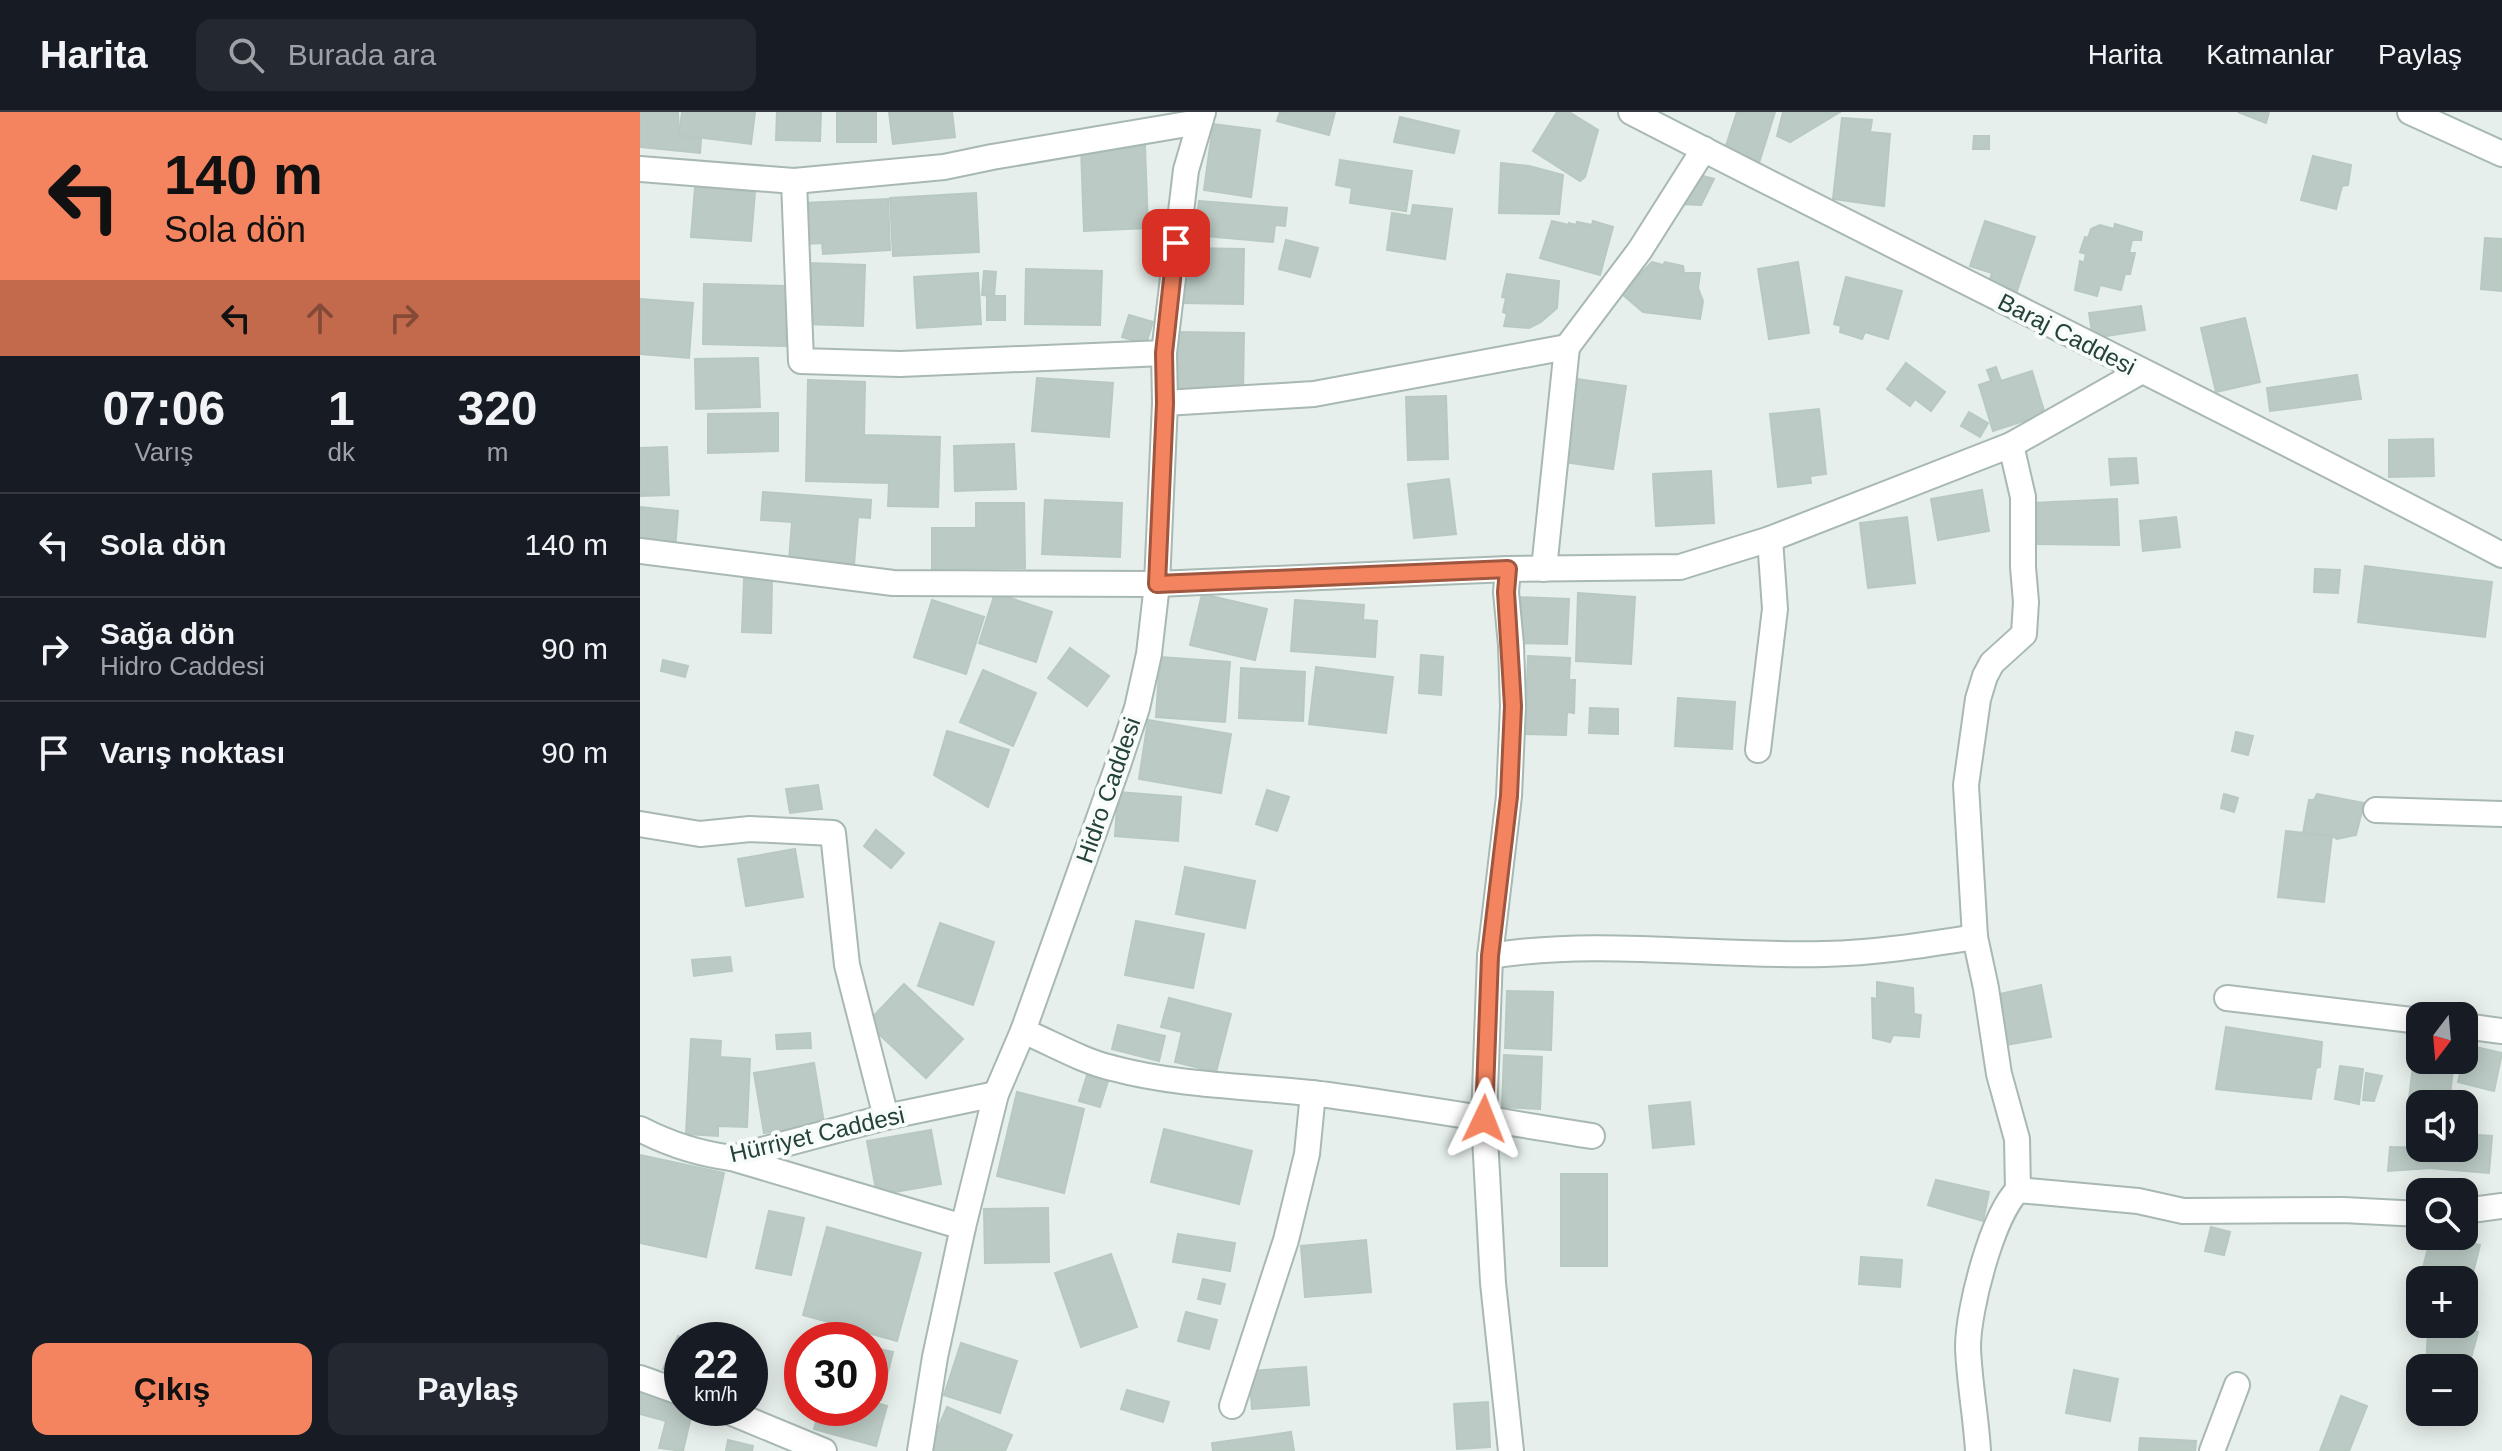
<!DOCTYPE html>
<html lang="tr">
<head>
<meta charset="utf-8">
<style>
  :root { --surface:#171b24; --page:#242831; --text:#f1f3f6; --muted:#9ea1a6; --line:#363941; --accent:#f4845f }
  body { margin:0; font-family:Arial,sans-serif; background:var(--page); color:var(--text); height:100vh; display:flex; flex-direction:column; font-size:30px; white-space:nowrap }
  * { box-sizing:border-box; margin:0 }
  p { font-size:26px; color:var(--muted) }
  .icon { flex:none; width:44px; height:44px; fill:none; stroke:currentColor; stroke-width:2; stroke-linecap:round; stroke-linejoin:round }
  .map { position:relative; flex:1; overflow:hidden }
  .drawer { display:flex; flex-direction:column; background:var(--surface); width:640px }
  .drawer>* { flex:none }
  .banner { background:#f4845f; color:#111; overflow:hidden }
  .needle { width:52px; rotate:196deg }
  .controls { position:absolute; left:1766px; top:890px; display:grid; gap:16px }
  .controls a { display:grid; place-items:center; width:72px; height:72px; border-radius:16px; background:var(--surface); box-shadow:0 4px 20px #0003; font-size:40px }
  .speed { position:absolute; left:24px; top:1210px; display:flex; gap:16px; font-size:40px; font-weight:700; text-align:center }
  .speed>* { display:grid; place-content:center; width:104px; height:104px; border-radius:50%; background:var(--surface); box-shadow:0 4px 20px #0003; line-height:1 }
  .speed small { font-size:20px; font-weight:400 }
  .speed .limit { border:12px solid #d22; background:#fff; color:#111 }
  .pin { position:absolute; display:grid; place-items:center; width:68px; height:68px; color:#fff; margin:-34px; border-radius:16px; box-shadow:0 4px 12px #0006 }
  .me { position:absolute; width:88px; margin:-44px; rotate:2deg; stroke-linejoin:round; filter:drop-shadow(0 0 6px #0008) }
  .turn { display:flex; align-items:center; gap:28px; height:168px; padding:0 32px; font-size:36px }
  .turn .icon { width:104px; height:104px; stroke-width:2.5 }
  .turn b { display:block; font-size:56px; line-height:68px }
  .lanes { display:flex; align-items:center; height:76px; padding:0 32px; background:#0003; justify-content:center; gap:40px; direction:ltr }
  .lanes .off { opacity:.35 }
  .eta { display:flex; justify-content:space-evenly; align-items:center; height:136px; text-align:center }
  .eta b { font-size:48px; font-weight:700; line-height:56px }
  .action { display:flex; gap:16px; margin-top:auto; padding:16px 32px }
  .action a { flex:1; height:92px; border-radius:16px; background:var(--accent); color:#111; font-size:32px; font-weight:700; line-height:92px; text-align:center }
  .action a+a { background:var(--page); color:var(--text) }
  ul { padding:0; list-style:none }
  li { display:flex; align-items:center; gap:24px; height:104px; padding:0 32px; border-top:2px solid var(--line) }
  li div { flex:1 }
  li b { display:block; font-size:30px }
  li em { font-style:normal }
  header { display:flex; align-items:center; gap:48px; box-sizing:border-box; height:112px; padding:0 40px; background:var(--surface); border-bottom:2px solid var(--line) }
  header strong { font-size:38px }
  nav { display:flex; gap:44px; margin-inline-start:auto; font-size:28px }
  .search { width:560px; height:72px; background:var(--page); display:flex; align-items:center; gap:20px; box-sizing:border-box; padding:0 28px; border-radius:16px; color:var(--muted); font-size:30px }
  main { display:flex; flex:1; min-height:0 }
  .map>svg:first-child { display:block }
  .building { fill:#bbcac4; stroke:#b8c9c2; stroke-width:2 }
  .lines { fill:none; stroke-linecap:round; stroke-linejoin:round }
  .minor-casing { stroke:#a8b8b2; stroke-width:28 }
  .tertiary-casing { stroke:#a8b8b2; stroke-width:28 }
  .minor { stroke:#fff; stroke-width:24 }
  .tertiary { stroke:#fff; stroke-width:24 }
  .route-casing { stroke:#9f563e; stroke-width:20 }
  .route { stroke:#f4845f; stroke-width:14 }
  .labels { text-anchor:middle; dominant-baseline:central; stroke-width:8; stroke-linejoin:round; paint-order:stroke }
  .street-label { font-size:24px; fill:#24423a; stroke:#f7fbf9 }
</style>
</head>
<body>
<header>
<strong>Harita</strong>
<div class="search"><svg class="icon" aria-label="search" viewBox="0 0 24 24"><circle cx="10" cy="10" r="6"/><path d="M15 15l6 6"/></svg>Burada ara</div>
<nav><a>Harita</a><a>Katmanlar</a><a>Paylaş</a></nav>
</header>
<main>
<section class="drawer">
<div class="banner">
<div class="turn"><svg class="icon" aria-label="left" viewBox="0 0 24 24"><path d="M17 20v-9H6M10 6l-5 5 5 5"/></svg><div><b>140 m</b>Sola dön</div></div>
<div class="lanes"><svg class="icon" aria-label="left" viewBox="0 0 24 24"><path d="M17 20v-9H6M10 6l-5 5 5 5"/></svg><svg class="icon off" aria-label="ahead" viewBox="0 0 24 24"><path d="M12 20V5M6 11l6-6 6 6"/></svg><svg class="icon off" aria-label="right" viewBox="0 0 24 24"><path d="M7 20v-9h11M14 6l5 5-5 5"/></svg></div>
</div>
<div class="eta">
<div><b>07:06</b><p>Varış</p></div>
<div><b>1</b><p>dk</p></div>
<div><b>320</b><p>m</p></div>
</div>
<ul>
<li><svg class="icon" aria-label="left" viewBox="0 0 24 24"><path d="M17 20v-9H6M10 6l-5 5 5 5"/></svg><div><b>Sola dön</b></div><em>140 m</em></li>
<li><svg class="icon" aria-label="right" viewBox="0 0 24 24"><path d="M7 20v-9h11M14 6l5 5-5 5"/></svg><div><b>Sağa dön</b><p>Hidro Caddesi</p></div><em>90 m</em></li>
<li><svg class="icon" aria-label="arrive" viewBox="0 0 24 24"><path d="M6 21V4h12l-3 4 3 4H6"/></svg><div><b>Varış noktası</b></div><em>90 m</em></li>
</ul>
<div class="action"><a>Çıkış</a><a>Paylaş</a></div>
</section>
<div class="map">
<svg width="1862" height="1339" viewBox="0 0 1862 1339">
  <rect width="100%" height="100%" fill="#e6efeb"/>
  <g class="building">
    <polygon points="0,0 38,0 39,23 61,27 60,41 0,35"/>
    <polygon points="42,0 115,0 111,32 39,23"/>
    <polygon points="137,0 181,0 180,29 136,28"/>
    <rect x="197" y="0" width="39" height="30"/>
    <polygon points="249,0 312,0 315,25 253,32"/>
    <polygon points="640,0 695,0 689,23 637,9"/>
    <polygon points="917,0 929,0 958,18 945,65 940,69 893,39"/>
    <polygon points="1097,0 1135,0 1119,51 1084,40"/>
    <polygon points="1143,0 1200,0 1150,30 1137,24"/>
    <polygon points="1598,0 1629,0 1626,11"/>
    <polygon points="760,5 819,19 814,41 754,30"/>
    <polygon points="1202,6 1232,8 1230,20 1250,22 1244,94 1193,87"/>
    <polygon points="573,12 620,18 611,85 564,78"/>
    <polygon points="1334,24 1349,24 1349,37 1333,37"/>
    <polygon points="505,34 508,116 444,119 441,36"/>
    <polygon points="1673,44 1711,53 1708,73 1702,74 1696,97 1661,88"/>
    <polygon points="700,48 772,59 766,99 710,91 712,76 696,73"/>
    <polygon points="861,51 889,54 923,63 919,102 859,101"/>
    <polygon points="1052,61 1074,67 1061,93 1040,92"/>
    <polygon points="55,75 115,80 111,129 51,125"/>
    <polygon points="336,81 339,140 253,144 250,86"/>
    <polygon points="248,87 250,138 183,142 182,131 167,132 165,91"/>
    <polygon points="559,89 647,96 645,114 635,113 633,130 555,123"/>
    <polygon points="773,93 812,97 805,147 747,138 752,101 771,104"/>
    <polygon points="912,109 929,113 929,111 936,113 937,110 952,113 953,109 973,115 960,163 900,146"/>
    <polygon points="1345,109 1395,125 1376,182 1348,173 1352,161 1330,154"/>
    <polygon points="1475,112 1502,120 1501,128 1492,128 1489,141 1495,141 1490,162 1485,162 1481,178 1460,173 1457,184 1435,178 1440,149 1444,151 1446,142 1440,140 1445,125 1448,126 1451,117 1460,113 1474,117"/>
    <polygon points="1845,126 1862,127 1862,179 1841,177"/>
    <polygon points="646,128 678,136 670,165 639,157"/>
    <polygon points="543,136 604,137 603,192 542,191"/>
    <polygon points="1012,150 1023,153 1025,150 1043,154 1044,161 1060,161 1058,176 1063,189 1060,207 1003,200 983,183 985,174 992,174 994,168"/>
    <polygon points="1158,150 1169,221 1129,227 1118,157"/>
    <polygon points="168,151 225,153 223,214 166,212"/>
    <polygon points="386,157 462,159 460,213 385,212"/>
    <polygon points="344,159 356,160 354,184 342,183"/>
    <polygon points="338,161 341,212 277,216 274,165"/>
    <polygon points="867,162 919,169 917,196 901,210 889,216 864,214 867,202 863,200 866,186 862,185"/>
    <polygon points="1206,165 1262,179 1248,227 1225,220 1222,227 1200,220 1201,214 1194,212"/>
    <polygon points="64,172 147,174 146,234 63,232"/>
    <rect x="347" y="184" width="18" height="24"/>
    <polygon points="0,187 53,191 49,246 0,242"/>
    <polygon points="1501,194 1505,218 1453,226 1449,201"/>
    <polygon points="489,203 513,210 506,232 482,225"/>
    <polygon points="1605,206 1620,270 1576,280 1561,216"/>
    <polygon points="538,220 604,221 603,278 537,277"/>
    <polygon points="118,246 120,295 56,297 55,247"/>
    <polygon points="1266,251 1305,280 1291,299 1275,287 1270,294 1247,277"/>
    <polygon points="1356,255 1361,269 1392,259 1405,302 1353,319 1339,273 1351,269 1347,258"/>
    <polygon points="1717,263 1721,287 1630,299 1627,276"/>
    <polygon points="397,266 473,271 469,325 392,319"/>
    <polygon points="930,266 986,274 973,357 917,349"/>
    <polygon points="168,268 225,270 224,323 300,325 298,395 248,394 249,371 166,369"/>
    <polygon points="806,284 808,347 768,348 766,285"/>
    <polygon points="1179,297 1186,362 1170,364 1171,371 1138,375 1130,302"/>
    <polygon points="1329,300 1348,311 1340,325 1321,314"/>
    <polygon points="138,301 138,339 68,341 68,302"/>
    <polygon points="1793,327 1794,364 1749,365 1749,328"/>
    <polygon points="374,332 376,377 315,379 314,334"/>
    <polygon points="27,335 29,383 0,384 0,336"/>
    <polygon points="1496,346 1498,371 1471,373 1469,347"/>
    <polygon points="1071,359 1074,411 1016,414 1013,362"/>
    <polygon points="809,367 816,422 774,426 768,372"/>
    <polygon points="1342,378 1349,419 1298,428 1291,387"/>
    <polygon points="123,380 231,388 230,406 218,405 214,453 149,448 152,410 121,408"/>
    <polygon points="1477,387 1479,433 1389,432 1393,391"/>
    <polygon points="405,388 482,391 480,445 402,442"/>
    <polygon points="336,391 384,391 385,456 292,457 292,416 336,416"/>
    <polygon points="0,395 38,399 35,438 0,435"/>
    <polygon points="1267,405 1275,471 1228,476 1220,411"/>
    <polygon points="1536,405 1540,435 1503,439 1500,409"/>
    <polygon points="1725,454 1852,470 1845,525 1718,510"/>
    <polygon points="1675,457 1700,458 1698,481 1674,480"/>
    <polygon points="104,467 132,468 131,521 102,520"/>
    <polygon points="355,481 412,500 396,550 339,531"/>
    <polygon points="938,481 995,485 991,552 936,549"/>
    <polygon points="562,482 627,497 615,548 550,533"/>
    <polygon points="876,485 929,487 927,532 874,531"/>
    <polygon points="292,488 344,505 326,562 274,545"/>
    <polygon points="655,488 724,493 723,508 737,509 735,545 651,539"/>
    <polygon points="430,536 469,564 447,594 408,566"/>
    <polygon points="781,543 803,545 801,583 779,581"/>
    <polygon points="888,544 930,546 929,568 935,568 934,601 927,600 926,623 885,622"/>
    <polygon points="520,545 590,550 585,610 516,605"/>
    <polygon points="23,548 48,554 45,565 21,559"/>
    <polygon points="676,555 753,565 746,621 669,612"/>
    <polygon points="601,556 665,560 663,609 599,606"/>
    <polygon points="343,558 396,581 373,634 320,610"/>
    <polygon points="1038,586 1095,590 1092,637 1035,634"/>
    <polygon points="950,596 978,597 978,622 949,621"/>
    <polygon points="508,608 591,622 581,681 499,667"/>
    <polygon points="307,619 369,638 348,695 294,663"/>
    <polygon points="1596,620 1613,624 1608,643 1592,639"/>
    <polygon points="178,673 182,697 150,701 146,677"/>
    <polygon points="627,678 649,685 637,719 616,712"/>
    <polygon points="478,680 541,685 538,729 475,724"/>
    <polygon points="1584,682 1598,686 1594,700 1581,696"/>
    <polygon points="1677,682 1724,691 1716,723 1697,727 1692,724 1663,721 1669,688 1674,688"/>
    <polygon points="236,718 264,741 251,756 224,734"/>
    <polygon points="1646,719 1692,724 1684,790 1638,785"/>
    <polygon points="155,737 163,785 106,794 98,747"/>
    <polygon points="545,755 615,769 605,816 536,802"/>
    <polygon points="496,809 564,822 553,876 485,863"/>
    <polygon points="300,811 354,830 333,893 278,874"/>
    <polygon points="90,845 92,859 54,864 52,848"/>
    <polygon points="1237,870 1273,876 1274,902 1281,903 1279,925 1253,923 1250,930 1233,926 1232,886 1237,887"/>
    <polygon points="264,872 323,927 286,966 227,911"/>
    <polygon points="1401,873 1411,925 1366,933 1355,883"/>
    <polygon points="867,879 913,880 911,938 865,936"/>
    <polygon points="529,886 591,902 576,960 535,950 542,920 521,915"/>
    <polygon points="478,913 525,924 519,949 472,937"/>
    <polygon points="1586,915 1682,930 1680,955 1676,956 1671,987 1576,977"/>
    <polygon points="170,921 171,936 137,937 136,923"/>
    <polygon points="51,927 81,929 80,945 110,947 107,1015 78,1014 78,1024 46,1022"/>
    <polygon points="1776,929 1780,929 1780,948 1814,948 1809,992 1769,987"/>
    <polygon points="1827,933 1862,941 1854,979 1818,970"/>
    <polygon points="864,943 902,945 900,997 862,995"/>
    <polygon points="174,951 184,1011 124,1021 114,961"/>
    <polygon points="1700,954 1723,957 1719,992 1695,987"/>
    <polygon points="1726,961 1742,964 1734,989 1723,988"/>
    <polygon points="447,963 468,969 460,995 439,989"/>
    <polygon points="377,980 444,997 424,1081 357,1064"/>
    <polygon points="1050,990 1054,1032 1013,1036 1009,994"/>
    <polygon points="524,1017 612,1039 599,1092 511,1070"/>
    <polygon points="291,1018 301,1072 237,1083 227,1029"/>
    <polygon points="1824,1022 1852,1024 1849,1061 1790,1056 1791,1036 1824,1036"/>
    <polygon points="1750,1035 1791,1036 1790,1056 1748,1059"/>
    <polygon points="0,1043 84,1061 66,1145 0,1131"/>
    <rect x="921" y="1062" width="46" height="92"/>
    <polygon points="1296,1068 1349,1080 1343,1109 1288,1093"/>
    <polygon points="408,1096 409,1150 345,1151 344,1097"/>
    <polygon points="129,1099 164,1106 151,1163 116,1156"/>
    <polygon points="187,1115 281,1141 257,1229 163,1203"/>
    <polygon points="1571,1115 1590,1120 1584,1143 1565,1139"/>
    <polygon points="538,1122 595,1131 590,1159 533,1150"/>
    <polygon points="1791,1124 1803,1124 1840,1133 1824,1197 1824,1168 1780,1168"/>
    <polygon points="726,1128 731,1180 665,1185 661,1134"/>
    <polygon points="471,1142 497,1215 441,1235 415,1161"/>
    <polygon points="1221,1145 1262,1148 1260,1175 1219,1172"/>
    <polygon points="563,1167 585,1172 580,1192 558,1187"/>
    <polygon points="546,1200 577,1208 569,1237 538,1229"/>
    <polygon points="1804,1212 1814,1212 1838,1220 1828,1257 1812,1254 1812,1256 1786,1256 1788,1218"/>
    <polygon points="38,1224 47,1228 42,1228 42,1265 23,1257"/>
    <polygon points="321,1231 377,1249 360,1301 304,1283"/>
    <polygon points="230,1235 253,1240 241,1288 230,1285"/>
    <polygon points="666,1255 669,1293 612,1297 609,1259"/>
    <polygon points="1434,1258 1478,1267 1470,1309 1426,1301"/>
    <polygon points="487,1278 529,1290 523,1310 481,1297"/>
    <polygon points="0,1280 42,1290 42,1296 53,1296 43,1339 19,1336 26,1309 0,1302"/>
    <polygon points="1701,1284 1727,1294 1709,1339 1680,1339"/>
    <polygon points="230,1289 247,1294 236,1334 174,1317 180,1296 230,1296"/>
    <polygon points="848,1290 850,1335 817,1337 814,1292"/>
    <polygon points="307,1295 372,1323 365,1339 288,1339"/>
    <polygon points="651,1320 654,1339 573,1339 572,1331"/>
    <polygon points="1500,1326 1556,1329 1555,1339 1499,1339"/>
    <polygon points="88,1328 113,1334 112,1339 86,1339"/>
  </g>
  <g class="lines">
    <defs>
      <g id="minor">
        <polyline points="0,57 154,69 304,55 352,45 559,10"/>
        <polyline points="154,69 161,249 260,252 524,241"/>
        <polyline points="927,235 1000,138 1064,37"/>
        <polyline points="525,291 674,282 927,235 904,457"/>
        <polyline points="0,439 253,471 517,472 868,457 1040,455 1130,427 1371,333 1500,260"/>
        <polyline points="868,457 866,480 871,533 873,594 869,684 850,844 844,1007 853,1171 871,1339"/>
        <polyline points="1118,638 1135,497 1130,427"/>
        <polyline points="1736,698 1862,702"/>
        <polyline points="0,712 60,722 110,717 193,721 207,853 246,1005"/>
        <path d="M850 844C961 826 1073 845 1184 842 1235 841 1285 833 1335 825"/>
        <polyline points="1587,886 1780,909"/>
        <polyline points="1824,914 1862,919"/>
        <path d="M383 919C412 931 442 949 472 956 543 975 616 974 688 983 777 995 864 1010 952 1024"/>
        <polyline points="92,1046 323,1115"/>
        <polyline points="1378,1078 1498,1089 1543,1099 1703,1098 1780,1102"/>
        <polyline points="1824,1099 1862,1094"/>
        <polyline points="592,1294 646,1128 667,1042 673,981"/>
        <path d="M1338 1339C1336 1304 1329 1269 1328 1235 1328 1198 1352 1104 1378 1078L1377 1027 1359 962 1346 876 1335 825 1326 673 1338 587 1345 564 1352 551 1384 522 1386 490 1383 455V385L1371 333"/>
        <polyline points="1572,1339 1597,1273"/>
      </g>
      <g id="tertiary">
        <path d="M991 0C1281 150 1574 291 1862 443"/>
        <polyline points="1770,0 1862,42"/>
        <path d="M0 1017C29 1032 60 1042 92 1046L246 1005 356 982"/>
        <polyline points="0,1266 42,1281"/>
        <polyline points="80,1296 184,1339"/>
        <polyline points="280,1339 295,1245 323,1115 356,982 383,919 478,653 497,596 509,542 517,472 525,291 524,241 546,58 563,0"/>
      </g>
    </defs>
    <use href="#minor" class="minor-casing"/>
    <use href="#tertiary" class="tertiary-casing"/>
    <use href="#minor" class="minor"/>
    <use href="#tertiary" class="tertiary"/>
  </g>
  <g class="lines">
    <defs>
      <polyline id="route" points="536,131 524,241 525,291 517,472 868,457 866,480 873,594 869,684 850,844 844,1007"/>
    </defs>
    <use href="#route" class="route-casing"/>
    <use href="#route" class="route"/>
  </g>
  <g class="labels">
    <g class="street-label">
      <text transform="translate(1427 222) rotate(27)">Baraj Caddesi</text>
      <text transform="translate(468 678) rotate(-71)">Hidro Caddesi</text>
      <text transform="translate(177 1022) rotate(-13)">Hürriyet Caddesi</text>
    </g>
  </g>
</svg>
<div class="controls">
<a><svg class="needle" viewBox="-14 -14 28 28"><path d="M0-13l5 13h-10z" fill="#e53935"/><path d="M0 13l5-13h-10z" fill="#9ea1a6"/></svg></a>
<a><svg class="icon" aria-label="sound" viewBox="0 0 24 24"><path d="M4 9h4l5-4v14l-5-4H4zM17 9q2 3 0 6"/></svg></a>
<a><svg class="icon" aria-label="search" viewBox="0 0 24 24"><circle cx="10" cy="10" r="6"/><path d="M15 15l6 6"/></svg></a>
<a>+</a>
<a>−</a>
</div>
<div class="speed"><div>22<small>km/h</small></div><div class="limit">30</div></div>
<div class="pin" style="left:536px;top:131px;background:#d93025"><svg class="icon" aria-label="arrive" viewBox="0 0 24 24"><path d="M6 21V4h12l-3 4 3 4H6"/></svg></div>
<svg class="me" style="left:844px;top:1007px" viewBox="-20 -20 40 40"><path d="M0-17L14 15 0 8-14 15z" fill="#f4845f" stroke="#fff" stroke-width="4"/></svg>
</div>
</main>
</body>
</html>
